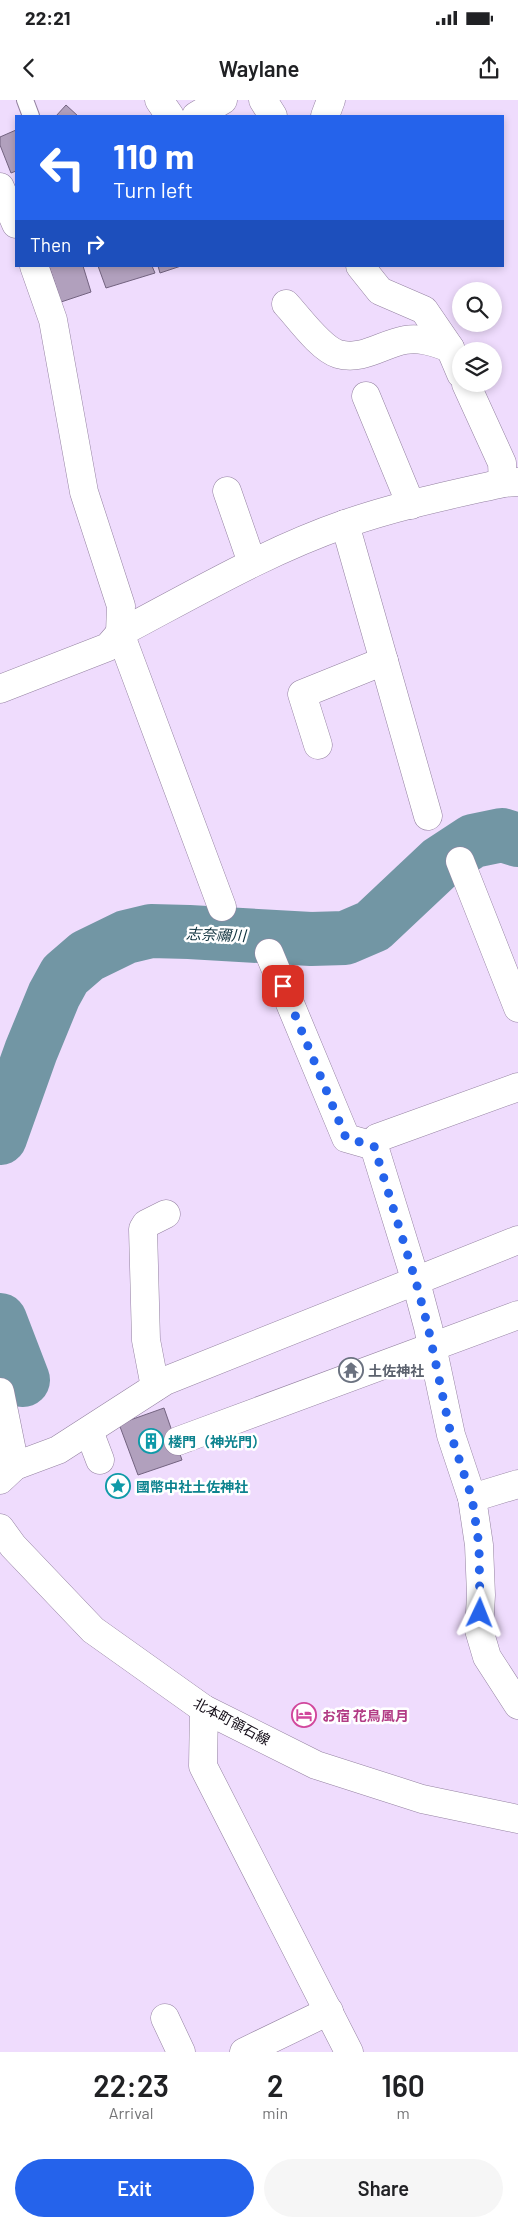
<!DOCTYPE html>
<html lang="en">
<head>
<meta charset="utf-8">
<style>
  :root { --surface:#fff; --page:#f6f6f6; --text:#202124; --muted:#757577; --accent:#2563eb }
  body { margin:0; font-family:Barlow,"Noto Sans JP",sans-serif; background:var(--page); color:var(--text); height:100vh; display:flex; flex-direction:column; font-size:19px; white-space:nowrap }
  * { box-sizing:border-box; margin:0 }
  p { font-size:16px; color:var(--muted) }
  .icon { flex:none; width:28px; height:28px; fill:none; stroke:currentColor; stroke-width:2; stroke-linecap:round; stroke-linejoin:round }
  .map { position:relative; height:1952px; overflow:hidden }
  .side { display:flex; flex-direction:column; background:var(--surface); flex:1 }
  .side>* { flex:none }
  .banner { position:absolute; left:15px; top:15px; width:489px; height:152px; border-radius:0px; box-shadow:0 2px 8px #0003; background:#2563eb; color:#fff; overflow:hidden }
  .tools { position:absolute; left:452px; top:182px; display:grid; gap:10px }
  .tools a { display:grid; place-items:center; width:50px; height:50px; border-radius:50%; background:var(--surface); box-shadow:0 2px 8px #0003; font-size:25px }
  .pin { position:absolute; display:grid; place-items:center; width:42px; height:42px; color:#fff; margin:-21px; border-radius:10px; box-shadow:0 2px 8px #0006 }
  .me { position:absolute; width:55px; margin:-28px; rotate:2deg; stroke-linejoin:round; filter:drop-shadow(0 0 4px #0008) }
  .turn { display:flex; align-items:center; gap:18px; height:105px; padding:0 15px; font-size:22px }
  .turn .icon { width:65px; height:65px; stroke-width:2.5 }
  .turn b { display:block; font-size:35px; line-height:42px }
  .then { display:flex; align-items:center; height:48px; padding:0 15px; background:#0003; gap:10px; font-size:19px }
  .eta { display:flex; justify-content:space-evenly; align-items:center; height:85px; text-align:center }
  .eta b { font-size:30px; font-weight:600; line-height:35px }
  .cta { display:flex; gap:10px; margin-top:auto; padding:10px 15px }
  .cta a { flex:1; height:58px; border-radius:30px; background:var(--accent); color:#fff; font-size:20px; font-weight:600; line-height:58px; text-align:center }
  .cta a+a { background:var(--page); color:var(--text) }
  .status { display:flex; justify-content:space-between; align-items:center; height:35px; padding:0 25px; background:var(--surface); direction:ltr }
  .status svg { height:14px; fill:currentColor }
  header { display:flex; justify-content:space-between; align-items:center; height:65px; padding:0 15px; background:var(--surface); font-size:22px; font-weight:600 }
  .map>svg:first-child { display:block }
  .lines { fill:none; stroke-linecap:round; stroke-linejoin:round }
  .river { stroke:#7296a4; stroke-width:54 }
  .building { fill:#b1a0bd; stroke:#736380 }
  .service-casing { stroke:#9482a1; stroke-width:18 }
  .minor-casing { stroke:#9482a1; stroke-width:29 }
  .secondary-casing { stroke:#9482a1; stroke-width:29 }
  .service { stroke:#fff; stroke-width:16 }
  .minor { stroke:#fff; stroke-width:28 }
  .secondary { stroke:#fff; stroke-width:28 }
  .route { stroke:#2563eb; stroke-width:9; stroke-dasharray:0 16.2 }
  .labels { text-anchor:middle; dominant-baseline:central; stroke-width:5; stroke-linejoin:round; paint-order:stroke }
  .worship-label { font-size:14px; font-weight:bold; fill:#5b616d; stroke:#fff; text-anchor:start }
  .culture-label { font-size:14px; font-weight:bold; fill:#0d838f; stroke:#fff; text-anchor:start }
  .hotel-label { font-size:14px; font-weight:bold; fill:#b23c85; stroke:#fff; text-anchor:start }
  .street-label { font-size:14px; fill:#0f0813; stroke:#fff }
  .water-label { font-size:15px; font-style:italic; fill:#0d303c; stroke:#fff }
</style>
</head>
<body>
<div class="status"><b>22:21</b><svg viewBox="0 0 49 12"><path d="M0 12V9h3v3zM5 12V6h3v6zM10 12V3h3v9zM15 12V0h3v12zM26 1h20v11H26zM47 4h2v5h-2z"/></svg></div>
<header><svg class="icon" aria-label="back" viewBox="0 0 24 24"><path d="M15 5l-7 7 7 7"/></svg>Waylane<svg class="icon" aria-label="share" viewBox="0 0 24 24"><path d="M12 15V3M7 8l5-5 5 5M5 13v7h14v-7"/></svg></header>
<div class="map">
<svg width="518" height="1952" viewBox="0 0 518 1952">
  <rect width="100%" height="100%" fill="#efdcfd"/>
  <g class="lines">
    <g class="river">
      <polyline points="0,1038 31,951 54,895 65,875 87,856 126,837 151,831 189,832 311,839 345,838 373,826 441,762 473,741 502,735 518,740"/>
      <polyline points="0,1220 23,1280"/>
    </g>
  </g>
  <g class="building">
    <polygon points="66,5 78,16 56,16"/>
    <polygon points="16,30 16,71 11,73 0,45 0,37"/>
    <polygon points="49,166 83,166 91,192 61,202"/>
    <polygon points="98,166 152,166 155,173 106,188"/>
    <polygon points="158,166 181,166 160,173"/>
    <polygon points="164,1308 182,1360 138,1375 119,1324"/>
  </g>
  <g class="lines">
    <defs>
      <polyline id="service" points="25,0 31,16"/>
      <g id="minor">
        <polyline points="159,0 170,16"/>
        <polyline points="263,0 273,16"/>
        <polyline points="196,16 223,0"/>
        <polyline points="325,16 331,0"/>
        <polyline points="0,87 16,124"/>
        <polyline points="34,166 53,220 84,392 121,506 120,533 222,807"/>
        <polyline points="360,166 380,191 424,210 450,248 461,274"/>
        <path d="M286 204C299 218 320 248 338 254 363 261 382 244 405 240 421 237 435 243 450 248"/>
        <polyline points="466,284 502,363 503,383"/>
        <polyline points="366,296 411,405"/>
        <polyline points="227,391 252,463"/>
        <polyline points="345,424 428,716"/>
        <path d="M0 589 108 547 120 533C194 494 267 451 345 424 396 406 450 395 503 383L518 382"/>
        <polyline points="318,645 302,594 384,561"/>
        <polyline points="460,761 518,908"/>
        <polyline points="269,853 346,1038 374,1046 416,1182 428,1227 451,1335 472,1398 479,1445 481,1495 479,1530 487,1557 518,1605"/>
        <polyline points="374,1046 377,1038 518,987"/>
        <polyline points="155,1287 146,1240 143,1129 146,1124 166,1114"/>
        <polyline points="0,1292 15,1366"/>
        <polyline points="89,1331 100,1360"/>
        <polyline points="178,1341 518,1215"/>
        <polyline points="0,1380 15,1366 58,1350 165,1281 518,1140"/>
        <polyline points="472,1398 518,1384"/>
        <polyline points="204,1609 203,1666 349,1952"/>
        <polyline points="165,1918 181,1952"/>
        <polyline points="244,1952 329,1911"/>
      </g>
      <polyline id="secondary" points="0,1428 13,1446 93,1530 204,1609 316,1665 422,1699 518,1719"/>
    </defs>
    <use href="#service" class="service-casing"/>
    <use href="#minor" class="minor-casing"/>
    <use href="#secondary" class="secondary-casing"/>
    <use href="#service" class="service"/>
    <use href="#minor" class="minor"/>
    <use href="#secondary" class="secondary"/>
  </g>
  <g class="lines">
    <polyline class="route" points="283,886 346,1038 374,1046 416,1182 428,1227 451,1335 472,1398 479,1445 480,1513"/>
  </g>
  <defs>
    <symbol id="temple-ring" viewBox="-11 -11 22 22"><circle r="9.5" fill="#fff" stroke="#6b7280" stroke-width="1.5"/><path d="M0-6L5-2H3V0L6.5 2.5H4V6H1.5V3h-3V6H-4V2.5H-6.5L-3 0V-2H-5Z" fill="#6b7280"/></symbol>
    <symbol id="building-ring" viewBox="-11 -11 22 22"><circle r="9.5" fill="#fff" stroke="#0f9aa8" stroke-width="1.5"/><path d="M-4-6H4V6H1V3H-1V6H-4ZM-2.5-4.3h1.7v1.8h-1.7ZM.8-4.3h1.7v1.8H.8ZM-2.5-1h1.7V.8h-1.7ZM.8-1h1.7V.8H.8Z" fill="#0f9aa8"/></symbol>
    <symbol id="sight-ring" viewBox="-11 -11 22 22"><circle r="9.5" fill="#fff" stroke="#0f9aa8" stroke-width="1.5"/><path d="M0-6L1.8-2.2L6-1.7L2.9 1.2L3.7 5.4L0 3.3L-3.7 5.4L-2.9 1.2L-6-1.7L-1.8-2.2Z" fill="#0f9aa8"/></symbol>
    <symbol id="hotel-ring" viewBox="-11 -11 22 22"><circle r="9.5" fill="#fff" stroke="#d1479c" stroke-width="1.5"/><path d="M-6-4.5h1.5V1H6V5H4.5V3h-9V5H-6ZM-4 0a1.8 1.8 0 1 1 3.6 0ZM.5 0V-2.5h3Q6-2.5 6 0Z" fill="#d1479c"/></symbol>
  </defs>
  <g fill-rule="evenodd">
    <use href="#temple-ring" x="337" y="1256" width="28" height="28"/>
    <use href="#building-ring" x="137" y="1327" width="28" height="28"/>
    <use href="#sight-ring" x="104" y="1372" width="28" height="28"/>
    <use href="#hotel-ring" x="290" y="1601" width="28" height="28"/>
  </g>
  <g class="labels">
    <g class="worship-label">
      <text x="368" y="1270">土佐神社</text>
    </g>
    <g class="culture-label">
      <text x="168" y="1341">楼門（神光門）</text>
      <text x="136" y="1386">國幣中社土佐神社</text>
    </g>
    <g class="hotel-label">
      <text x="322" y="1615">お宿 花鳥風月</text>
    </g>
    <g class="street-label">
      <text transform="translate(232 1621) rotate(28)">北本町領石線</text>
    </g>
    <g class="water-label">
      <text transform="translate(216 834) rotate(2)">志奈禰川</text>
    </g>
  </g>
</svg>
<div class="tools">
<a><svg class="icon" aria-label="search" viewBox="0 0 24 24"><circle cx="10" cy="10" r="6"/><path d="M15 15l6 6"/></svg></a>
<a><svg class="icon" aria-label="layers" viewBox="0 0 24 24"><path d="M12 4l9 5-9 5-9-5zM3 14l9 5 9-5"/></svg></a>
</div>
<div class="pin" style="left:283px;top:886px;background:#d93025"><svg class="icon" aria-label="arrive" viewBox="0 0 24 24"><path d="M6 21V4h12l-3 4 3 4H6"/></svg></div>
<svg class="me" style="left:480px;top:1513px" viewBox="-20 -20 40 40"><path d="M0-17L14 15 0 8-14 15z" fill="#2563eb" stroke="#fff" stroke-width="4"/></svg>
<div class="banner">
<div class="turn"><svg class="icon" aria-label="left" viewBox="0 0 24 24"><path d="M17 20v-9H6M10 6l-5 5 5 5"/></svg><div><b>110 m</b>Turn left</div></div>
<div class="then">Then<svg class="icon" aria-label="right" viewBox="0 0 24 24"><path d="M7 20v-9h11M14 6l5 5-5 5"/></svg></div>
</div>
</div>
<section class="side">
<div class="eta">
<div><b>22:23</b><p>Arrival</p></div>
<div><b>2</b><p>min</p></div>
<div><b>160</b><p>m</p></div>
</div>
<div class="cta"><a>Exit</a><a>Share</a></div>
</section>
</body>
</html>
